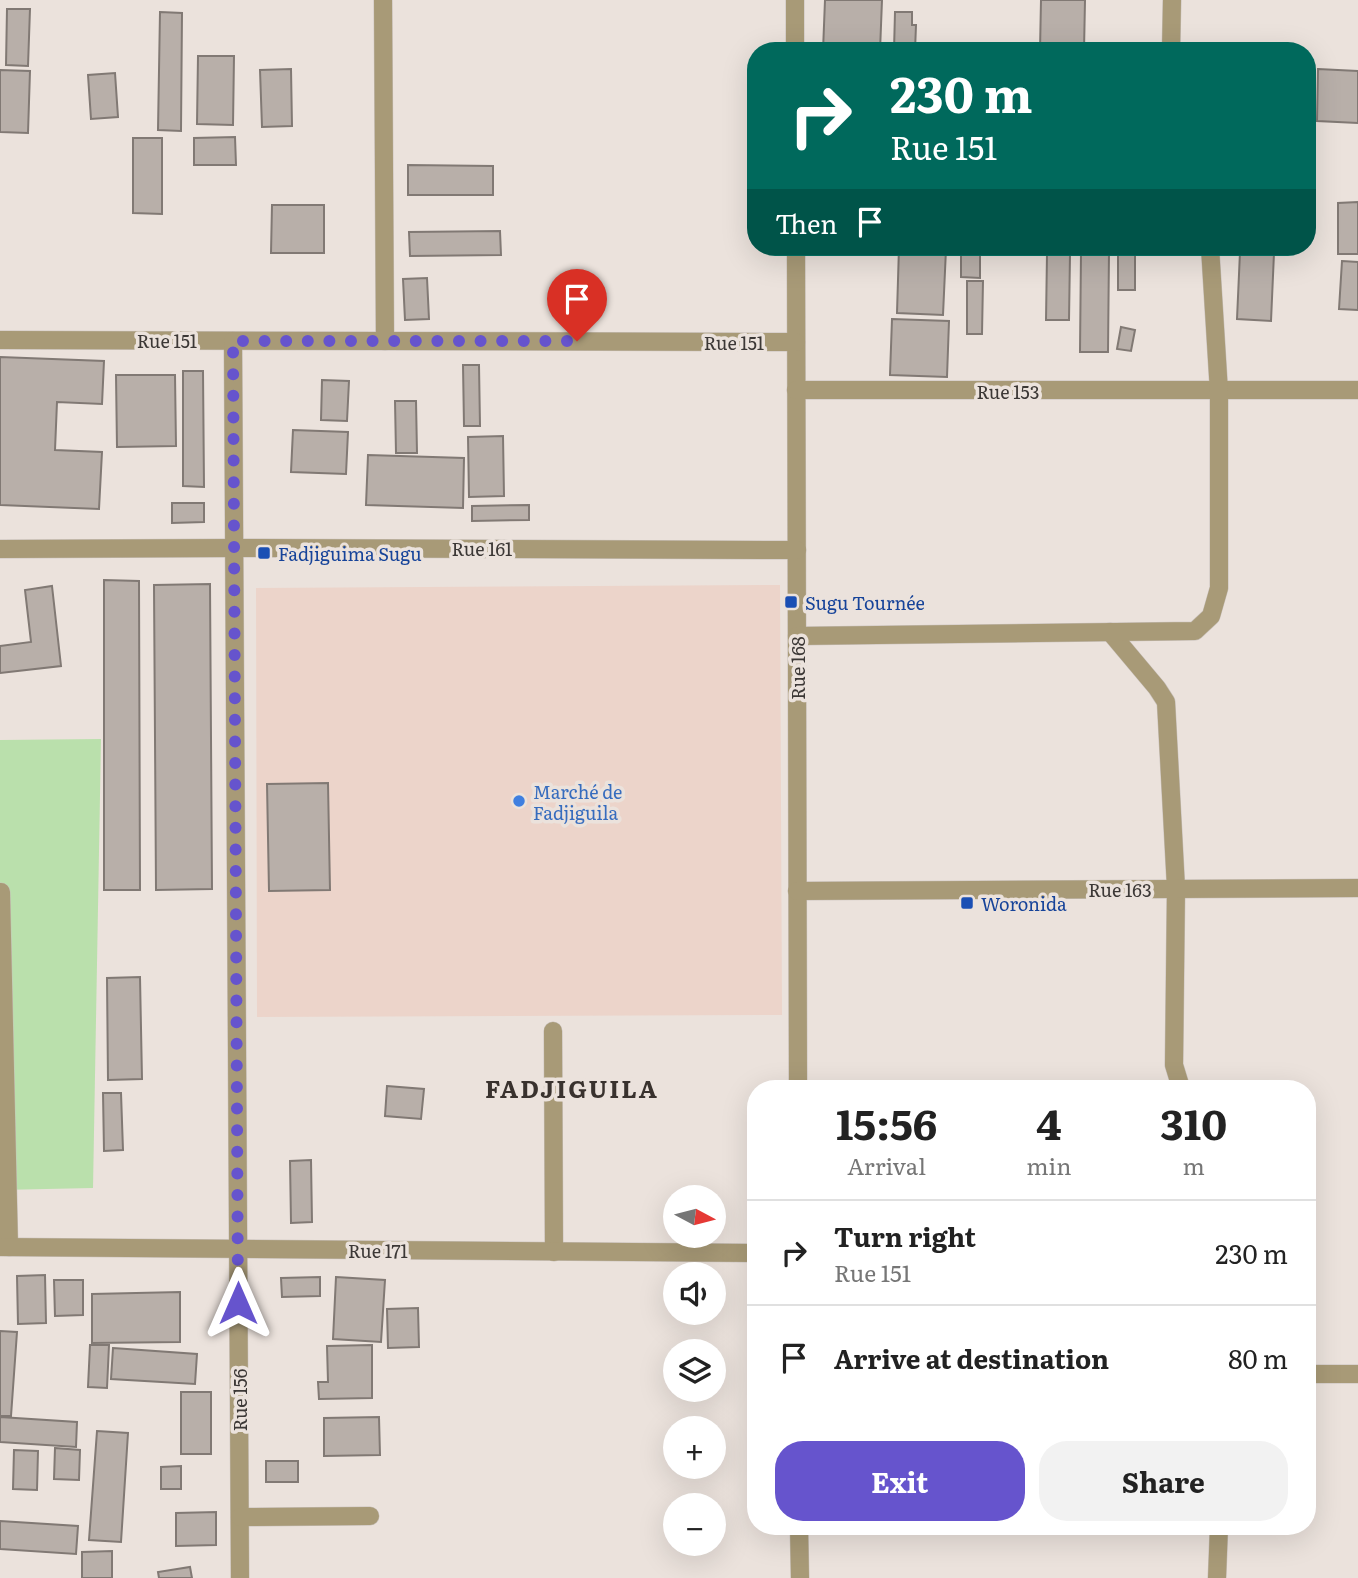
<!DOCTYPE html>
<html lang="en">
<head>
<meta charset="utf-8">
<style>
  :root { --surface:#fff; --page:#f2f2f2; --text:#222; --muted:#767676; --line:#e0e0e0; --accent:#6654cd }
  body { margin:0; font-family:Literata,serif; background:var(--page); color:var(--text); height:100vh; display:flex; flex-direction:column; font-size:26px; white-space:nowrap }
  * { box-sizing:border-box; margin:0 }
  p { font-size:23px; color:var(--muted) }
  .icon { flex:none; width:38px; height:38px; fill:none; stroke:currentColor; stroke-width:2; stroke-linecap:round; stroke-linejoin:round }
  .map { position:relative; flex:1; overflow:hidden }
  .sheet { position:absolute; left:747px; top:1080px; width:569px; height:455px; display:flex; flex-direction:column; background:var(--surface); border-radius:28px; box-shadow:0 7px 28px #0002 }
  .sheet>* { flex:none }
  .guide { position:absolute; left:747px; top:42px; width:569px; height:214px; border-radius:28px; box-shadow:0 7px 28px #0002; background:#00695c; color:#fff; overflow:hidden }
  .needle { width:46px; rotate:97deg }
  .fabs { position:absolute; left:663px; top:1185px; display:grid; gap:14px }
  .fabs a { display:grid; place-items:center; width:63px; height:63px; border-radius:50%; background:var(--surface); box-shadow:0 7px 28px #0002; font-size:35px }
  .pin { position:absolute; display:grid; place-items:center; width:60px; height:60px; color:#fff; margin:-72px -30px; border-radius:50% 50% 50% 0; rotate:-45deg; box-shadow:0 0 7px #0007 }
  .pin .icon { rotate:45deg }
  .me { position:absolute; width:77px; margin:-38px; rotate:0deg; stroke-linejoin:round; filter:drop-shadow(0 0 5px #0008) }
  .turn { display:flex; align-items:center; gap:24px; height:147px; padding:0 28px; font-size:32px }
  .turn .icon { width:91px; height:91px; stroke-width:2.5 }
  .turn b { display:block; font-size:49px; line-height:60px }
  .then { display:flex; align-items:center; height:66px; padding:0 28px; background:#0003; gap:14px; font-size:26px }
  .eta { display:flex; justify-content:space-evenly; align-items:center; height:119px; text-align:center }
  .eta b { font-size:42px; font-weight:700; line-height:49px }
  .action { display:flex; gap:14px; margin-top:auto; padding:14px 28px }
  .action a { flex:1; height:80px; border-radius:28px; background:var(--accent); color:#fff; font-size:28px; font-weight:700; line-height:80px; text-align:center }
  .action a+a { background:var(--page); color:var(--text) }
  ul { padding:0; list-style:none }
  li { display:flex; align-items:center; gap:21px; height:105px; padding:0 28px; border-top:2px solid var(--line) }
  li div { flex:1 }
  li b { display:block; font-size:26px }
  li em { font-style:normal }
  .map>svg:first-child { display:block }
  .commercial { fill:#ecd4ca }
  .green { fill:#bae0ac }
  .building { fill:#b8afa9; stroke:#817974; stroke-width:2 }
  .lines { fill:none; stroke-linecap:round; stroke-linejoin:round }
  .minor-casing { stroke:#c8c0bb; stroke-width:19 }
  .minor { stroke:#a89a77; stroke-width:18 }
  .route { stroke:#6654cd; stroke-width:12; stroke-dasharray:0 21.6 }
  .transit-dot { fill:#1a4fb4; stroke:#ebe2dc; stroke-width:2.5 }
  .shop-dot { fill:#3f7fe0; stroke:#ebe2dc; stroke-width:2.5 }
  .labels { text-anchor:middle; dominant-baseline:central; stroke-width:7; stroke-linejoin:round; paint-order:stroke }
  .street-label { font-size:18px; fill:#3c3836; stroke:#ebe2dc }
  .transit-label { font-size:18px; fill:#164399; stroke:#ebe2dc; text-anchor:start }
  .shop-label { font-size:18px; fill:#366cbe; stroke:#ebe2dc; text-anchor:start }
  .district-label { font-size:24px; font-weight:bold; letter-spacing:2px; fill:#39322e; stroke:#ebe2dc }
</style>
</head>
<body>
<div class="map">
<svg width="1358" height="1578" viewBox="0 0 1358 1578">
  <rect width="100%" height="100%" fill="#ebe2dc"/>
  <polygon class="commercial" points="780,585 782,1015 257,1017 256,588"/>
  <polygon class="green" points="101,739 93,1188 0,1190 0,740"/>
  <g class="building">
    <polygon points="825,0 882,0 880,51 823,51"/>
    <polygon points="1041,0 1085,0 1084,51 1040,51"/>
    <polygon points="7,9 30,9 28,66 6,65"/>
    <polygon points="160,12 182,13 181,131 158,130"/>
    <polygon points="895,12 912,12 912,25 916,25 915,51 894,51"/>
    <polygon points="198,56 234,56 233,125 197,124"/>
    <polygon points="291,69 292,126 262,127 260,70"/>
    <polygon points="1318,69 1358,71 1358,123 1317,121"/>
    <polygon points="0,70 30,71 28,133 0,132"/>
    <polygon points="115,73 118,117 91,119 88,75"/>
    <polygon points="235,137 236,165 194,165 194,138"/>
    <polygon points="133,138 162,138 162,214 133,213"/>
    <polygon points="408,165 493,166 493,195 408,195"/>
    <polygon points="1358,202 1358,254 1338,254 1338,203"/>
    <polygon points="272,205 324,205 324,253 271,253"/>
    <polygon points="500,231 501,255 410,256 409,232"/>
    <polygon points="899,247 946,249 943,315 897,313"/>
    <polygon points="1081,252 1109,252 1108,352 1080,352"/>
    <polygon points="1240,252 1274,253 1271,321 1237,319"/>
    <polygon points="961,253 980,253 980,278 961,277"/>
    <polygon points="1047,254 1070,254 1069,320 1046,320"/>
    <rect x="1118" y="255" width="17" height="35"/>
    <polygon points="1342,261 1358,262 1358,310 1339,309"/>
    <polygon points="427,278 429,319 405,320 403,279"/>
    <polygon points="967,281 983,281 982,334 967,334"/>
    <polygon points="892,319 949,321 947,377 890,375"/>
    <polygon points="1121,327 1135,330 1131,351 1117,349"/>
    <polygon points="0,357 104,361 102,404 57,402 55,450 102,452 99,509 0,505"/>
    <polygon points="463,365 479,365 480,426 464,426"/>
    <polygon points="183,371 203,371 204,487 183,486"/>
    <polygon points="116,375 175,375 176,446 117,447"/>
    <polygon points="322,380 349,381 347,421 321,420"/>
    <polygon points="395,401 416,401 417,453 396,453"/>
    <polygon points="293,430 348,432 346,474 291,472"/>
    <polygon points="503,436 504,496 469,497 468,437"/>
    <polygon points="368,455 464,458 463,508 366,505"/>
    <polygon points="172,503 204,503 204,522 172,523"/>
    <polygon points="529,505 529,520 472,521 472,506"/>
    <polygon points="104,580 139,581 140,890 104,890"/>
    <polygon points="210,584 212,889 156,890 154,585"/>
    <polygon points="52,586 61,666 0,673 0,646 31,642 25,590"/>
    <polygon points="328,783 330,890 269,891 267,784"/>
    <polygon points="140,977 142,1079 108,1080 107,978"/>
    <polygon points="387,1086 424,1089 421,1119 385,1116"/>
    <polygon points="103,1093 121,1093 123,1150 104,1151"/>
    <polygon points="311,1160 312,1222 291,1223 290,1161"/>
    <polygon points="45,1275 46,1323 18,1324 17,1276"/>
    <polygon points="320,1277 320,1296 282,1297 281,1278"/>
    <polygon points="336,1277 385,1280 381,1342 333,1339"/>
    <polygon points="54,1280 83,1280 83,1315 55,1316"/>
    <polygon points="180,1292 180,1342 92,1343 92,1294"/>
    <polygon points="418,1308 419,1347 388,1348 387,1309"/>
    <polygon points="0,1331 17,1332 11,1416 0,1416"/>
    <polygon points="90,1345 109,1345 107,1388 88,1387"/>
    <polygon points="372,1345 372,1398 319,1399 318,1382 328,1382 327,1346"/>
    <polygon points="113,1348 197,1354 195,1384 111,1379"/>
    <rect x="181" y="1392" width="30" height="62"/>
    <polygon points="0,1417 77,1422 76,1447 0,1442"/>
    <polygon points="379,1417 380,1455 324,1456 324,1418"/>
    <polygon points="97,1431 128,1433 121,1542 89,1540"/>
    <polygon points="55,1448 80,1450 79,1480 54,1479"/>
    <polygon points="14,1450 38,1451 37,1490 13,1489"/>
    <rect x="266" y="1461" width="32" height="21"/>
    <polygon points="181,1466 181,1489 161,1489 161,1467"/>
    <polygon points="216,1512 216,1545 176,1546 176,1513"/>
    <polygon points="0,1521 78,1526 76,1554 0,1549"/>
    <polygon points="112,1551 112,1578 82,1578 82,1552"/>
    <polygon points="190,1567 192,1578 159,1578 158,1572"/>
  </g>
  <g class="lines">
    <defs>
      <g id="minor">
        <polyline points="383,0 385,341"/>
        <polyline points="795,0 795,51"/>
        <polyline points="1171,51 1172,0"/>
        <polyline points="796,247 798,1088"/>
        <polyline points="0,340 796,342"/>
        <polyline points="233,341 240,1578"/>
        <polyline points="796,390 1358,390"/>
        <polyline points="0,549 234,548 797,550"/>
        <polyline points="1110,632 1157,688 1166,702 1176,888 1174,1065 1181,1088"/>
        <polyline points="797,636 1195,631 1211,616 1219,588 1219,392 1210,247"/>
        <polyline points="797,891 1358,888"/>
        <polyline points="1,892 9,1247"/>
        <polyline points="553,1031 554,1252"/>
        <polyline points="0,1247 756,1253"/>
        <polyline points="1307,1374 1358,1374"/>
        <polyline points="240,1517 370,1516"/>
        <polyline points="799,1526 800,1578"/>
        <polyline points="1217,1578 1219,1526"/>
      </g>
    </defs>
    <use href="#minor" class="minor-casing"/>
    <use href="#minor" class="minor"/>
  </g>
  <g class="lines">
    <polyline class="route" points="238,1303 233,341 577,341"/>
  </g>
  <g class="transit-dot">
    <rect x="257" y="546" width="14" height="14" rx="3.5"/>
    <rect x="784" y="595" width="14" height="14" rx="3.5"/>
    <rect x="960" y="896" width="14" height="14" rx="3.5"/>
  </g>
  <circle class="shop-dot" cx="519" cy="801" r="7"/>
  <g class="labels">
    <g class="street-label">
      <text x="167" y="340">Rue 151</text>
      <text x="734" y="342">Rue 151</text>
      <text x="1008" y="391">Rue 153</text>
      <text x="482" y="548">Rue 161</text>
      <text transform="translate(797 668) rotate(-90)">Rue 168</text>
      <text x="1120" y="889">Rue 163</text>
      <text x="378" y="1250">Rue 171</text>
      <text transform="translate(239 1400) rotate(-90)">Rue 156</text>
    </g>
    <g class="transit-label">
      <text x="278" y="553">Fadjiguima Sugu</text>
      <text x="805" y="602">Sugu Tournée</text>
      <text x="981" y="903">Woronida</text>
    </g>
    <g class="shop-label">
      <text x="533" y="791">Marché de<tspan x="533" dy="21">Fadjiguila</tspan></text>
    </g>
    <g class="district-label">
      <text x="572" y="1087">FADJIGUILA</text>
    </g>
  </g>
</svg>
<div class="fabs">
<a><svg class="needle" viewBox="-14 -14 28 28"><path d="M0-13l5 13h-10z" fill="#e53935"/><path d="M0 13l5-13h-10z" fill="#767676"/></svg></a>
<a><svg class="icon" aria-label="sound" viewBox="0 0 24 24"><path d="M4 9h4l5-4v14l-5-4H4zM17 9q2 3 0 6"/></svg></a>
<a><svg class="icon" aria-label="layers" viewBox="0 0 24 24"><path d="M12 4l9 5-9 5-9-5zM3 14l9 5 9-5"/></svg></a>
<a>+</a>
<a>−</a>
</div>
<div class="pin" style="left:577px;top:341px;background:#d93025"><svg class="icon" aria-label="arrive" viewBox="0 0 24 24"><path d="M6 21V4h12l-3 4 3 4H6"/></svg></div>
<svg class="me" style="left:238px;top:1303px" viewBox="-20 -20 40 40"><path d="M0-17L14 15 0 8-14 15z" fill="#6654cd" stroke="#fff" stroke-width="4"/></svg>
<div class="guide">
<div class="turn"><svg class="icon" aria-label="right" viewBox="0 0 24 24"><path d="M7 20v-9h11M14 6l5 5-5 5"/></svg><div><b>230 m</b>Rue 151</div></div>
<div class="then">Then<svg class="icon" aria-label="arrive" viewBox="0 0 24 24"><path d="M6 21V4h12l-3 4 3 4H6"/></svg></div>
</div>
<section class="sheet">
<div class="eta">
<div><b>15:56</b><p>Arrival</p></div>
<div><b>4</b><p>min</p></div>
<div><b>310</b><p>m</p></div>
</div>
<ul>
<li><svg class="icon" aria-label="right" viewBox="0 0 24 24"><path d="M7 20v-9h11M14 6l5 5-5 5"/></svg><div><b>Turn right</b><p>Rue 151</p></div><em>230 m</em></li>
<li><svg class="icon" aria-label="arrive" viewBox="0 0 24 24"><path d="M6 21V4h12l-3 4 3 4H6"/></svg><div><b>Arrive at destination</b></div><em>80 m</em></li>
</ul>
<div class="action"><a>Exit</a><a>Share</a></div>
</section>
</div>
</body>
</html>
